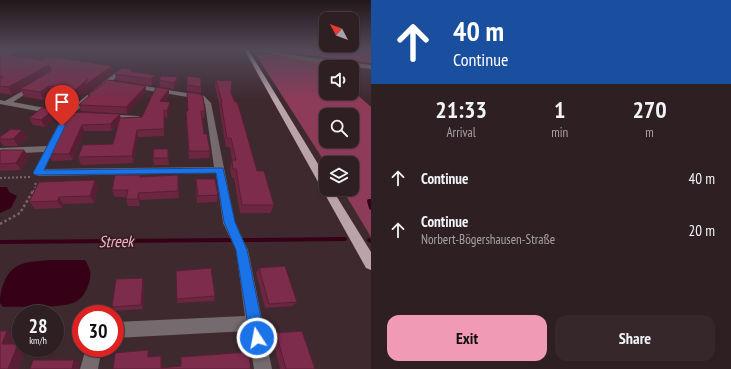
<!DOCTYPE html>
<html lang="en">
<head>
<meta charset="utf-8">
<style>
  :root { --surface:#2e1f23; --page:#36272b; --text:#f1f3f6; --muted:#a7a2a6; --line:#493d41; --accent:#f09ab5 }
  body { margin:0; font-family:"PT Sans Narrow",sans-serif; background:var(--page); color:var(--text); height:100vh; display:flex; flex-direction:column; font-size:15px; white-space:nowrap }
  * { box-sizing:border-box; margin:0 }
  p { font-size:13px; color:var(--muted) }
  .icon { flex:none; width:22px; height:22px; fill:none; stroke:currentColor; stroke-width:2; stroke-linecap:round; stroke-linejoin:round }
  .map { position:relative; flex:1; overflow:hidden }
  .sheet { display:flex; flex-direction:column; background:var(--surface); width:360px }
  .sheet>* { flex:none }
  .hud { background:#1a4fa0; color:#fff; overflow:hidden }
  .needle { width:26px; rotate:311deg }
  .fabs { position:absolute; left:319px; top:12px; display:grid; gap:8px }
  .fabs a { display:grid; place-items:center; width:40px; height:40px; border-radius:8px; background:var(--surface); box-shadow:0 1px 3px #0004,0 0 0 1px var(--line); font-size:20px }
  .speed { position:absolute; left:12px; top:305px; display:flex; gap:8px; font-size:20px; font-weight:700; text-align:center }
  .speed>* { display:grid; place-content:center; width:52px; height:52px; border-radius:50%; background:var(--surface); box-shadow:0 1px 3px #0004,0 0 0 1px var(--line); line-height:1 }
  .speed small { font-size:10px; font-weight:400 }
  .speed .limit { border:6px solid #d22; background:#fff; color:#111 }
  .pin { position:absolute; display:grid; place-items:center; width:34px; height:34px; color:#fff; margin:-41px -17px; border-radius:50% 50% 50% 0; rotate:-45deg; box-shadow:0 0 4px #0007 }
  .pin .icon { rotate:45deg }
  .me { position:absolute; width:44px; margin:-22px; rotate:349deg; stroke-linejoin:round; filter:drop-shadow(0 0 3px #0008) }
  .turn { display:flex; align-items:center; gap:14px; height:84px; padding:0 16px; font-size:18px }
  .turn .icon { width:52px; height:52px; stroke-width:2.5 }
  .turn b { display:block; font-size:28px; line-height:34px }
  .eta { display:flex; justify-content:space-evenly; align-items:center; height:68px; text-align:center }
  .eta b { font-size:24px; font-weight:800; line-height:28px }
  .cta { display:flex; gap:8px; margin-top:auto; padding:8px 16px }
  .cta a { flex:1; height:46px; border-radius:12px; background:var(--accent); color:#111; font-size:16px; font-weight:800; line-height:46px; text-align:center }
  .cta a+a { background:var(--page); color:var(--text) }
  ul { padding:0; list-style:none }
  li { display:flex; align-items:center; gap:12px; height:52px; padding:0 16px }
  li div { flex:1 }
  li b { display:block; font-size:15px }
  li em { font-style:normal }
  main { display:flex; flex:1; min-height:0 }
  .map>svg:first-child { display:block }
  .forest { fill:#8e3b59; fill-rule:evenodd }
  .water { fill:#360016 }
  .lines { fill:none; stroke-linecap:round; stroke-linejoin:round }
  .stream { stroke:#360016; stroke-width:4 }
  .path-far1 { stroke:#79666b; stroke-width:2; stroke-dasharray:2 2; stroke-linecap:butt }
  .path { stroke:#79666b; stroke-width:2.5; stroke-dasharray:2.5 2.5; stroke-linecap:butt }
  .minor { fill:#756a6d; fill-rule:evenodd }
  .major { fill:#baa3a9; fill-rule:evenodd }
  .wall { fill:#6c2640 }
  .shaded-wall { fill:#581f34 }
  .building { fill:#7d2c4b; stroke:#581f34 }
  .route { fill:#1a73e8; stroke:#114b97 }
  .labels { text-anchor:middle; dominant-baseline:central; stroke-width:3.5; stroke-linejoin:round; paint-order:stroke }
  .near-water-label { font-size:16px; font-style:italic; fill:#f8b0c5; stroke:#341f25 }
</style>
</head>
<body>
<main>
<div class="map">
<svg width="371" height="369" viewBox="0 0 371 369">
  <rect width="100%" height="100%" fill="#3e292f"/>
  <g class="forest">
    <polygon points="266,49 371,49 371,63 281,52"/>
    <path d="M258 53 321 61 327 67 326 93H352V90L371 107V237L342 189H352V163H326V164L256 55ZM326 115H352V141H326Z"/>
  </g>
  <g class="water">
    <polygon points="0,187 7,187 9,192 17,196 11,208 0,213"/>
    <path d="M51 260H85C87 263 89 267 90 271 92 280 85 297 77 301 65 309 20 306 3 307L0 303C0 293 2 287 6 278 16 260 32 262 51 260Z"/>
  </g>
  <g class="lines">
    <g class="stream">
      <polyline points="371,201 369,201 371,208"/>
      <polyline points="244,240 345,239"/>
      <polyline points="369,240 371,241"/>
      <polyline points="0,242 232,240"/>
    </g>
    <g class="path-far1">
      <polyline points="0,178 31,177"/>
      <polyline points="33,192 36,187 35,181"/>
    </g>
    <polyline class="path" points="0,224 20,213 33,191"/>
    <g class="minor">
      <polygon points="215,49 264,50 301,56 371,65 371,69 301,60 264,52 217,50"/>
      <polygon points="119,70 124,71 74,113 77,115 76,117 70,117 44,169 214,167 205,104 200,99 133,88 130,86 133,84 204,96 211,103 235,223 248,250 272,369 254,369 248,331 115,338 115,322 245,316 236,250 223,223 216,173 38,176 33,173 44,152 0,154 0,148 47,146 63,116 0,104 0,100 5,101 33,85 35,86 35,88 13,102 66,112"/>
      <polygon points="104,114 138,116 142,118 138,120 107,118 104,118"/>
      <polygon points="86,348 102,348 98,369 80,369"/>
    </g>
    <polygon class="major" points="244,49 248,49 326,177 326,189 332,189 371,252 371,270 366,268"/>
  </g>
  <g class="wall">
    <polygon points="0,49 31,49 24,52 26,57 25,58 41,60 112,66 113,73 86,94 85,91 77,99 52,94 44,100 24,97 21,90 12,95 0,93"/>
    <polygon points="133,72 155,75 156,81 152,86 116,80 115,74"/>
    <polygon points="187,76 201,87 201,93 187,91"/>
    <polygon points="159,80 178,83 174,89 160,87"/>
    <polygon points="216,80 231,93 257,171 274,205 270,213 240,213 234,178 232,178 230,169 232,160 230,147 226,147 220,111 220,107 215,87"/>
    <polygon points="169,89 169,95 165,102 170,102 170,109 167,118 164,117 164,136 138,137 133,163 81,165 78,157 113,144 119,123 112,131 84,131 73,160 52,161 48,154 60,129 120,114 120,118 142,117"/>
    <polygon points="146,92 127,114 81,111 79,105 89,96 88,95"/>
    <polygon points="187,92 205,111 204,118 202,118 204,134 210,151 209,158 189,159 186,118 186,111 188,111"/>
    <polygon points="54,109 57,116 45,127 33,125 29,118"/>
    <polygon points="0,137 27,137 18,146 4,146 0,141"/>
    <polygon points="0,151 29,157 21,170 0,171"/>
    <polygon points="168,156 169,165 154,165 153,158"/>
    <polygon points="140,175 141,177 178,175 179,198 140,200 140,206 128,206 126,199 126,197 115,197 112,190"/>
    <polygon points="196,179 218,195 217,202 197,203 196,186"/>
    <polygon points="95,180 98,187 94,203 63,204 62,208 35,209 29,202"/>
    <polygon points="259,268 297,302 292,306 265,308 256,273"/>
    <polygon points="176,271 215,296 214,301 177,303"/>
    <polygon points="144,283 143,309 115,311 112,307"/>
    <polygon points="276,333 315,369 280,369 272,337"/>
  </g>
  <g class="shaded-wall">
    <polygon points="13,49 31,49 24,52 26,57 15,62 11,55"/>
    <polygon points="49,65 52,73 20,89 21,90 12,95 8,87"/>
    <polygon points="112,66 113,73 86,94 85,91 77,99 74,91 88,79"/>
    <polygon points="155,75 156,81 152,86 151,79"/>
    <polygon points="178,77 178,83 174,89 174,83"/>
    <polygon points="49,86 52,94 44,100 40,92"/>
    <polygon points="146,86 146,92 127,114 126,107"/>
    <polygon points="169,89 169,95 161,108 160,101"/>
    <polygon points="170,102 170,109 167,118 167,111"/>
    <polygon points="54,109 57,116 45,127 41,120"/>
    <polygon points="120,114 121,120 112,131 110,124"/>
    <polygon points="82,125 84,131 73,160 69,154"/>
    <polygon points="22,130 27,137 18,146 13,139"/>
    <polygon points="137,130 138,137 133,163 132,156"/>
    <polygon points="24,150 29,157 21,170 16,163"/>
    <polygon points="95,180 98,187 94,203 90,196"/>
    <polygon points="138,193 140,200 140,206 138,199"/>
    <polygon points="59,197 63,204 62,208 57,201"/>
    <polygon points="143,278 144,283 143,309 141,305"/>
    <polygon points="7,331 17,335 12,347 2,344"/>
    <polygon points="18,344 21,345 21,348 26,348 19,369 8,369"/>
    <polygon points="148,350 151,354 151,360 148,357"/>
    <polygon points="161,356 163,359 163,369 161,368"/>
    <polygon points="74,360 80,362 79,369 72,369"/>
  </g>
  <g class="building">
    <polygon points="0,49 13,49 23,50 11,55 41,60 49,56 112,66 84,86 88,79 74,91 49,86 40,92 20,89 51,71 51,68 49,65 8,87 0,86 0,79 4,77 0,77"/>
    <polygon points="122,68 132,69 130,71 155,75 151,79 115,74"/>
    <polygon points="161,76 178,77 174,83 159,80"/>
    <polygon points="187,76 201,78 201,87 187,85"/>
    <polygon points="108,80 146,86 126,107 79,105 90,95 88,95"/>
    <polygon points="216,80 232,81 231,93 235,102 237,102 241,114 257,171 264,171 274,205 242,205 236,169 233,169 232,160 236,160 231,138 227,138 221,102 222,102"/>
    <polygon points="156,87 169,89 160,101 170,102 167,111 164,110 164,129 137,130 132,156 78,157 83,145 113,144 120,118 142,117"/>
    <polygon points="187,92 200,94 203,97 205,111 201,111 204,134 207,134 210,151 189,151 186,111 188,111"/>
    <polygon points="42,108 54,109 41,120 29,118"/>
    <polygon points="71,112 120,114 110,124 82,125 69,154 48,154 60,129"/>
    <polygon points="11,129 22,130 13,139 0,139 0,137"/>
    <polygon points="154,149 168,149 168,158 153,158"/>
    <polygon points="1,150 24,150 16,163 0,164 0,151"/>
    <polygon points="115,175 140,175 140,177 178,175 178,191 138,193 138,199 126,199 128,190 112,190"/>
    <polygon points="196,179 215,179 218,195 198,196"/>
    <polygon points="95,180 90,196 59,197 57,201 29,202 39,182"/>
    <polygon points="285,266 297,302 269,304 259,268"/>
    <polygon points="211,268 215,296 177,299 176,271"/>
    <polygon points="143,278 141,305 112,307 116,279"/>
    <polygon points="0,331 7,331 2,344 18,344 8,369 0,369"/>
    <polygon points="302,331 315,369 286,369 276,333"/>
    <polygon points="148,350 148,357 161,356 161,368 181,366 181,357 248,352 251,369 113,369 115,353"/>
    <polygon points="33,360 74,360 72,369 30,369"/>
  </g>
  <linearGradient id="sky" x2="0" y2="1"><stop stop-color="#22171a"/><stop offset="0.49" stop-color="#524958"/><stop offset="1" stop-color="#524958" stop-opacity="0"/></linearGradient>
  <rect width="371" height="100" fill="url(#sky)"/>
  <polygon class="route" points="59,124 64,124 65,126 44,170 223,168 235,222 247,250 265,338 262,343 257,346 252,343 250,338 236,250 224,222 216,173 35,175 33,173"/>
  <g class="labels">
    <g class="near-water-label">
      <text transform="translate(116 241) rotate(-1)">Streek</text>
    </g>
  </g>
</svg>
<div class="fabs">
<a><svg class="needle" viewBox="-14 -14 28 28"><path d="M0-13l5 13h-10z" fill="#e53935"/><path d="M0 13l5-13h-10z" fill="#a7a2a6"/></svg></a>
<a><svg class="icon" aria-label="sound" viewBox="0 0 24 24"><path d="M4 9h4l5-4v14l-5-4H4zM17 9q2 3 0 6"/></svg></a>
<a><svg class="icon" aria-label="search" viewBox="0 0 24 24"><circle cx="10" cy="10" r="6"/><path d="M15 15l6 6"/></svg></a>
<a><svg class="icon" aria-label="layers" viewBox="0 0 24 24"><path d="M12 4l9 5-9 5-9-5zM3 14l9 5 9-5"/></svg></a>
</div>
<div class="speed"><div>28<small>km/h</small></div><div class="limit">30</div></div>
<div class="pin" style="left:62px;top:126px;background:#d93025"><svg class="icon" aria-label="arrive" viewBox="0 0 24 24"><path d="M6 21V4h12l-3 4 3 4H6"/></svg></div>
<svg class="me" style="left:257px;top:338px" viewBox="-20 -20 40 40"><circle r="17" fill="#1a73e8" stroke="#fff" stroke-width="3"/><path d="M0-11L8 9 0 5-8 9z" fill="#fff"/></svg>
</div>
<section class="sheet">
<div class="hud">
<div class="turn"><svg class="icon" aria-label="ahead" viewBox="0 0 24 24"><path d="M12 20V5M6 11l6-6 6 6"/></svg><div><b>40 m</b>Continue</div></div>
</div>
<div class="eta">
<div><b>21:33</b><p>Arrival</p></div>
<div><b>1</b><p>min</p></div>
<div><b>270</b><p>m</p></div>
</div>
<ul>
<li><svg class="icon" aria-label="ahead" viewBox="0 0 24 24"><path d="M12 20V5M6 11l6-6 6 6"/></svg><div><b>Continue</b></div><em>40 m</em></li>
<li><svg class="icon" aria-label="ahead" viewBox="0 0 24 24"><path d="M12 20V5M6 11l6-6 6 6"/></svg><div><b>Continue</b><p>Norbert-Bögershausen-Straße</p></div><em>20 m</em></li>
</ul>
<div class="cta"><a>Exit</a><a>Share</a></div>
</section>
</main>
</body>
</html>
